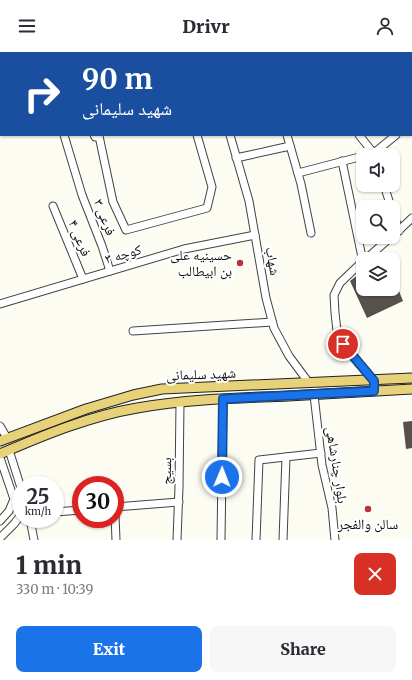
<!DOCTYPE html>
<html lang="en">
<head>
<meta charset="utf-8">
<style>
  :root { --surface:#fff; --page:#f7f7f7; --text:#2b2b33; --muted:#7c7c81; --accent:#1a73e8 }
  body { margin:0; font-family:Merriweather,"Noto Naskh Arabic",serif; background:var(--page); color:var(--text); height:100vh; display:flex; flex-direction:column; font-size:15px; white-space:nowrap }
  * { box-sizing:border-box; margin:0 }
  p { font-size:13px; color:var(--muted) }
  .icon { flex:none; width:22px; height:22px; fill:none; stroke:currentColor; stroke-width:2; stroke-linecap:round; stroke-linejoin:round }
  .map { position:relative; height:488px; overflow:hidden }
  .drawer { display:flex; flex-direction:column; background:var(--surface); flex:1 }
  .drawer>* { flex:none }
  .hud { position:absolute; left:0px; top:0px; width:412px; height:84px; box-shadow:0 1px 3px #0004; background:#1a4fa0; color:#fff; overflow:hidden }
  .fabs { position:absolute; left:356px; top:96px; display:grid; gap:8px }
  .fabs a { display:grid; place-items:center; width:44px; height:44px; border-radius:8px; background:var(--surface); box-shadow:0 1px 3px #0004; font-size:20px }
  .speed { position:absolute; left:12px; top:424px; display:flex; gap:8px; font-size:20px; font-weight:700; text-align:center }
  .speed>* { display:grid; place-content:center; width:52px; height:52px; border-radius:50%; background:var(--surface); box-shadow:0 1px 3px #0004; line-height:1 }
  .speed small { font-size:10px; font-weight:400 }
  .speed .limit { border:6px solid #d22; background:#fff; color:#111 }
  .pin { position:absolute; display:grid; place-items:center; width:34px; height:34px; color:#fff; margin:-17px; border:2px solid #fff; border-radius:50%; box-shadow:0 1px 4px #0007 }
  .me { position:absolute; width:44px; margin:-22px; rotate:1deg; stroke-linejoin:round; filter:drop-shadow(0 0 3px #0008) }
  .turn { display:flex; align-items:center; gap:14px; height:84px; padding:0 16px; font-size:18px }
  .turn .icon { width:52px; height:52px; stroke-width:2.5 }
  .turn b { display:block; font-size:28px; line-height:34px }
  .round { display:grid; place-items:center; flex:none; width:42px; height:42px; border-radius:8px; background:var(--page) }
  .summary { display:flex; align-items:center; justify-content:space-between; height:68px; padding:0 16px }
  h1 { font-size:24px; font-weight:800; line-height:30px }
  .action { display:flex; gap:8px; margin-top:auto; padding:8px 16px }
  .action a { flex:1; height:46px; border-radius:8px; background:var(--accent); color:#fff; font-size:16px; font-weight:800; line-height:46px; text-align:center }
  .action a+a { background:var(--page); color:var(--text) }
  header { display:flex; justify-content:space-between; align-items:center; height:52px; padding:0 16px; background:var(--surface); font-size:18px; font-weight:800 }
  .map>svg:first-child { display:block }
  .building { fill:#57514d }
  .lines { fill:none; stroke-linecap:round; stroke-linejoin:round }
  .minor-casing { stroke:#424242; stroke-width:9 }
  .major-casing { stroke:#202020; stroke-width:11 }
  .minor { stroke:#fff; stroke-width:7 }
  .major { stroke:#e7d179; stroke-width:9 }
  .route-casing { stroke:#114b97; stroke-width:10 }
  .route { stroke:#1a73e8; stroke-width:7 }
  .poi-dot { fill:#ae3839; stroke:#fff; stroke-width:1.5 }
  .labels { text-anchor:middle; dominant-baseline:central; stroke-width:4; stroke-linejoin:round; paint-order:stroke }
  .street-label { font-size:14px; fill:#0f0f0f; stroke:#fff }
  .poi-label { font-size:14px; fill:#0f0f0f; stroke:#fff; text-anchor:end }
</style>
</head>
<body>
<header><svg class="icon" aria-label="menu" viewBox="0 0 24 24"><path d="M4 6h16M4 12h16M4 18h16"/></svg>Drivr<svg class="icon" aria-label="person" viewBox="0 0 24 24"><circle cx="12" cy="8" r="4"/><path d="M4 21q1-7 8-7t8 7"/></svg></header>
<div class="map">
<svg width="412" height="488" viewBox="0 0 412 488">
  <rect width="100%" height="100%" fill="#fdfcf3"/>
  <g class="building">
    <polygon points="363,219 363,237 393,237 393,224 403,249 367,266 350,229"/>
    <polygon points="412,369 412,396 406,397 403,370"/>
  </g>
  <g class="lines">
    <defs>
      <g id="minor">
        <polyline points="38,0 38,1"/>
        <polyline points="123,0 124,1"/>
        <polyline points="208,0 208,1"/>
        <polyline points="336,1 337,0"/>
        <polyline points="403,1 404,0"/>
        <polyline points="411,70 412,69"/>
        <polyline points="64,83 82,143 102,194 110,219"/>
        <polyline points="94,83 95,85 99,84 113,150 126,178 207,156 212,135 197,83"/>
        <polyline points="230,83 249,149 266,246 274,276 289,304 309,331"/>
        <polyline points="287,83 301,132 311,181"/>
        <polyline points="359,83 375,103"/>
        <polyline points="366,103 374,101 396,83"/>
        <polyline points="236,106 290,94"/>
        <polyline points="342,109 363,210"/>
        <polyline points="298,121 363,104"/>
        <polyline points="384,133 391,155"/>
        <polyline points="53,154 83,227"/>
        <polyline points="393,160 399,179"/>
        <polyline points="393,184 412,166"/>
        <polyline points="366,207 391,185"/>
        <polyline points="363,209 340,231 334,243 335,261 337,279 343,293 374,329"/>
        <polyline points="0,252 184,197 255,183"/>
        <polyline points="133,279 272,270"/>
        <polyline points="314,343 322,413 332,456 335,488"/>
        <polyline points="0,374 7,386"/>
        <polyline points="9,398 21,436"/>
        <polyline points="0,406 14,447 9,459 0,469"/>
        <polyline points="115,455 179,450"/>
        <polyline points="55,460 81,458"/>
        <polyline points="115,463 116,488"/>
        <polyline points="30,467 34,488"/>
        <polyline points="0,486 14,472 21,463"/>
        <polyline points="177,488 179,435 180,351"/>
        <polyline points="221,488 223,347"/>
        <polyline points="256,488 259,408 321,401"/>
        <polyline points="283,488 286,405"/>
      </g>
      <g id="major">
        <polyline points="381,0 381,1"/>
        <polyline points="371,1 372,0"/>
        <polyline points="411,37 412,39"/>
        <polyline points="411,53 412,55"/>
        <polyline points="0,389 86,357 133,343 162,337 412,326"/>
        <path d="M0 402C44 383 90 364 137 356 187 347 238 346 288 344 329 342 371 339 412 337"/>
      </g>
    </defs>
    <use href="#minor" class="minor-casing"/>
    <use href="#major" class="major-casing"/>
    <use href="#minor" class="minor"/>
    <use href="#major" class="major"/>
  </g>
  <g class="lines">
    <defs>
      <polyline id="route" points="222,425 223,347 374,339 374,329 343,292"/>
    </defs>
    <use href="#route" class="route-casing"/>
    <use href="#route" class="route"/>
  </g>
  <g class="poi-dot">
    <circle cx="240" cy="211" r="4"/>
    <circle cx="368" cy="457" r="4"/>
  </g>
  <g class="labels">
    <g class="street-label">
      <text transform="translate(105 165) rotate(69)">فرعی ۳</text>
      <text transform="translate(80 186) rotate(68)">فرعی ۴</text>
      <text transform="translate(123 202) rotate(-16)">کوچه ۳</text>
      <text transform="translate(273 209) rotate(80)">شهاب</text>
      <text transform="translate(201 322) rotate(-2)">شهید سلیمانی</text>
      <text transform="translate(337 413) rotate(81)">بلوار چنارشاهی</text>
      <text transform="translate(166 419) rotate(-89)">بسیج</text>
    </g>
    <g class="poi-label">
      <text x="232" y="203">حسینیه علی<tspan x="232" dy="16">بن ابیطالب</tspan></text>
      <text x="368" y="472" text-anchor="middle">سالن والفجر</text>
    </g>
  </g>
</svg>
<div class="fabs">
<a><svg class="icon" aria-label="sound" viewBox="0 0 24 24"><path d="M4 9h4l5-4v14l-5-4H4zM17 9q2 3 0 6"/></svg></a>
<a><svg class="icon" aria-label="search" viewBox="0 0 24 24"><circle cx="10" cy="10" r="6"/><path d="M15 15l6 6"/></svg></a>
<a><svg class="icon" aria-label="layers" viewBox="0 0 24 24"><path d="M12 4l9 5-9 5-9-5zM3 14l9 5 9-5"/></svg></a>
</div>
<div class="speed"><div>25<small>km/h</small></div><div class="limit">30</div></div>
<div class="pin" style="left:343px;top:292px;background:#d93025"><svg class="icon" aria-label="arrive" viewBox="0 0 24 24"><path d="M6 21V4h12l-3 4 3 4H6"/></svg></div>
<svg class="me" style="left:222px;top:425px" viewBox="-20 -20 40 40"><circle r="17" fill="#1a73e8" stroke="#fff" stroke-width="3"/><path d="M0-11L8 9 0 5-8 9z" fill="#fff"/></svg>
<div class="hud">
<div class="turn"><svg class="icon" aria-label="right" viewBox="0 0 24 24"><path d="M7 20v-9h11M14 6l5 5-5 5"/></svg><div><b>90 m</b>شهید سلیمانی</div></div>
</div>
</div>
<section class="drawer">
<div class="summary"><div><h1>1 min</h1><p>330 m · 10:39</p></div><a class="round" style="background:#d93025;color:#fff"><svg class="icon" aria-label="close" viewBox="0 0 24 24"><path d="M6 6l12 12M18 6L6 18"/></svg></a></div>
<div class="action"><a>Exit</a><a>Share</a></div>
</section>
</body>
</html>
